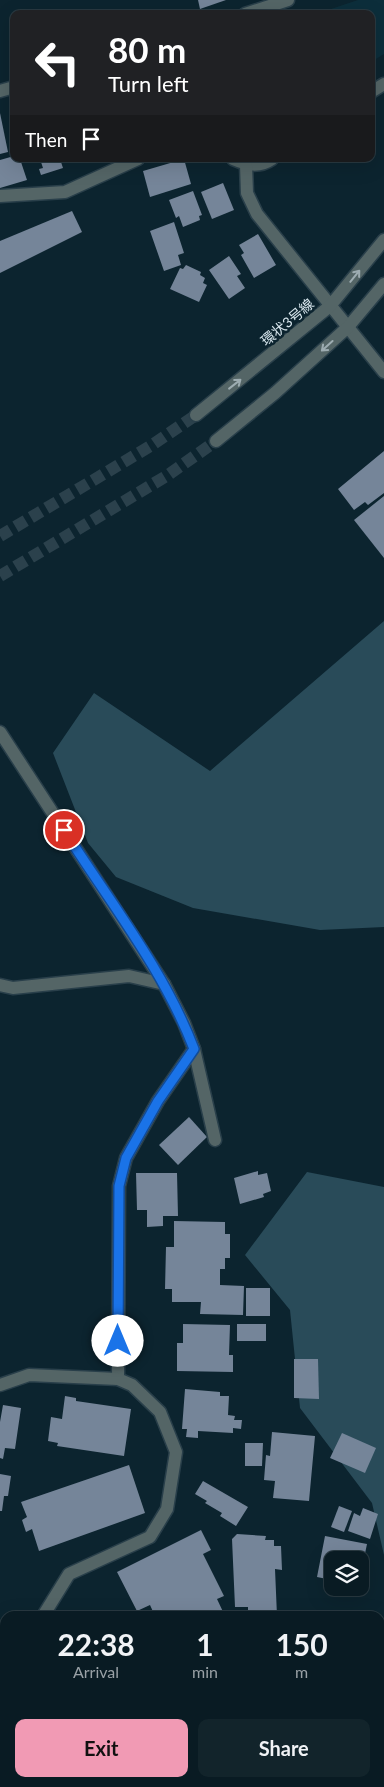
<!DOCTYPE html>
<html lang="en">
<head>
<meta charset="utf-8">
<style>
  :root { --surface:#091b23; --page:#12242b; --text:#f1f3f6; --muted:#99a1a6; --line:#293941; --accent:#f19ab4 }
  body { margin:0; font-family:Lato,"Noto Sans JP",sans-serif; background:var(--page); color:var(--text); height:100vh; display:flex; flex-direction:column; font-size:19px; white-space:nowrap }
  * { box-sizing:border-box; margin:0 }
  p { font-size:16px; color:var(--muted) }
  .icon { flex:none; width:28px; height:28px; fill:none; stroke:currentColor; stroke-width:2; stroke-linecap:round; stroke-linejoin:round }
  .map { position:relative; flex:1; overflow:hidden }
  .panel { position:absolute; left:0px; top:1611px; width:385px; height:176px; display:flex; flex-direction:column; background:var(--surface); border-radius:15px 15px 0 0; box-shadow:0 5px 20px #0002,0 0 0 1px var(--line) }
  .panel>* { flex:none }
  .banner { position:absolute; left:10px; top:10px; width:365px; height:152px; border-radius:10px; box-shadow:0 5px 20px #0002,0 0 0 1px var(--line); background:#202124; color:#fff; overflow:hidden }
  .buttons { position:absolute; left:324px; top:1551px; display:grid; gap:10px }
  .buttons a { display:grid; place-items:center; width:45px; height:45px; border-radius:10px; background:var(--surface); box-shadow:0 5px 20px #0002,0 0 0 1px var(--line); font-size:25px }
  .pin { position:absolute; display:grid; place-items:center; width:42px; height:42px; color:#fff; margin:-21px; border:2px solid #fff; border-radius:50%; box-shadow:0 1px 5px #0007 }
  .me { position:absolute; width:55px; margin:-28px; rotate:0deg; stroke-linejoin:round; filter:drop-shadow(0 0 4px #0008) }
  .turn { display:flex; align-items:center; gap:18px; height:105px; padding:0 15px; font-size:22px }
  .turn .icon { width:65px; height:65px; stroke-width:2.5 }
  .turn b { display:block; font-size:35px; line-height:42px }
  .then { display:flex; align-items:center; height:48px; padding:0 15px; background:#0003; gap:10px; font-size:19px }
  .eta { display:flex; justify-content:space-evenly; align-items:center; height:85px; text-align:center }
  .eta b { font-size:30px; font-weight:700; line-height:35px }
  .button { display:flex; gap:10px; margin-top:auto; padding:10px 15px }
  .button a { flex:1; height:58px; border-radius:10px; background:var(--accent); color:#111; font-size:20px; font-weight:700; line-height:58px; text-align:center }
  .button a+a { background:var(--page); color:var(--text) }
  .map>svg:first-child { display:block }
  .built { fill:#0c2e3b }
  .forest { fill:#294b59 }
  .building { fill:#758599 }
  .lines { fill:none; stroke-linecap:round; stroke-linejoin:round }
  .minor-tunnel { stroke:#2b414c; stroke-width:12; stroke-dasharray:12 6; stroke-linecap:butt }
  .minor-casing { stroke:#293f4a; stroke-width:15 }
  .minor { stroke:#546566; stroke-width:12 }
  .oneway { stroke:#9dacb1 }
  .route-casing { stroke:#114b97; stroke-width:12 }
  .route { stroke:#1a73e8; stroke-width:9 }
  .labels { text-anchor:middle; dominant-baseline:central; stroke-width:5; stroke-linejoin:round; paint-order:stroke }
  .street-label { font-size:14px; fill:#d9e7ee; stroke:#0c242f }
</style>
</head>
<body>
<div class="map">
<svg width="384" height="1787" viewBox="0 0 384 1787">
  <rect width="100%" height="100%" fill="#0c242f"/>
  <polygon class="built" points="358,0 384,0 384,54 371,62 371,14 316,14"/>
  <g class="forest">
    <polygon points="384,621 384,927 320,930 193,908 116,877 88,843 53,753 94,693 210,771"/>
    <polygon points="307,1172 384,1187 384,1555 372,1503 300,1408 290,1310 245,1255"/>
  </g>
  <g class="building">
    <polygon points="198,0 226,0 200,9"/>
    <polygon points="14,111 14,128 13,128 9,112"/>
    <polygon points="0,113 8,152 0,154"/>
    <polygon points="14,156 14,159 20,159 27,180 0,188 0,160"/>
    <polygon points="40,159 60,159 63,168 41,175 39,169 43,168"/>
    <polygon points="184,159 191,184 150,197 143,171"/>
    <polygon points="223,183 234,210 212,219 201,192"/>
    <polygon points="193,191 202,215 199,216 200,220 183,227 179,216 176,218 169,200"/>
    <polygon points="72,211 82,232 0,273 0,241"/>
    <polygon points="174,222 184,253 178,255 181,265 164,271 150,231"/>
    <polygon points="258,234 276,265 254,278 241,255 244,253 239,245"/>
    <polygon points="229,256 241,274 237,276 245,288 229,299 209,270"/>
    <polygon points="186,265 201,272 200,275 205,278 203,283 207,285 199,302 170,289 180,268 183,269"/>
    <polygon points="384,451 384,493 368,505 365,502 354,510 338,489"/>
    <polygon points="384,496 384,558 354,520"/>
    <polygon points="189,1117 207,1137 178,1165 159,1145"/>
    <polygon points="258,1171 258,1175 267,1173 271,1191 263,1194 264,1197 240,1204 234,1178"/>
    <polygon points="136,1173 177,1173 178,1216 163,1216 163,1226 147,1227 147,1210 137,1210"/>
    <polygon points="174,1221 225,1222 225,1234 230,1234 230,1258 225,1258 225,1269 220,1269 220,1285 244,1286 243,1315 200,1314 201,1302 172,1302 172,1289 165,1289 166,1247 174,1247"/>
    <rect x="246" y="1288" width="24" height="28"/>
    <polygon points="183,1324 230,1325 229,1355 233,1355 233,1372 177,1371 177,1343 183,1343"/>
    <rect x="237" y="1324" width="29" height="17"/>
    <polygon points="294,1359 318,1359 319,1399 294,1398"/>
    <polygon points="185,1389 220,1392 220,1396 229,1396 228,1415 235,1416 234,1420 242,1420 241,1429 233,1428 233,1433 198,1431 198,1438 186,1437 187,1429 182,1429"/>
    <polygon points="65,1396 76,1398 76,1401 131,1409 124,1456 57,1446 58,1443 48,1441 51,1417 62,1419"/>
    <polygon points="3,1405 21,1408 15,1449 5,1448 3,1459 0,1458 0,1422"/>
    <polygon points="272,1432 315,1436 309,1501 273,1498 275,1481 264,1480 266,1455 270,1456"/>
    <polygon points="342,1433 376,1448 365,1473 330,1458"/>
    <polygon points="245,1443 263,1443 262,1466 245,1466"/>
    <polygon points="129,1465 145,1513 39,1551 32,1529 26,1532 22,1520 27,1517 21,1502"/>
    <polygon points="0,1474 11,1476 8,1496 4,1496 2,1511 0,1511"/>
    <polygon points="203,1481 248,1507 236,1526 220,1516 222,1513 205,1503 207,1501 195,1494"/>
    <polygon points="339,1506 352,1511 344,1532 331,1527"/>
    <polygon points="363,1508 378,1514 370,1539 348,1531 354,1513 360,1516"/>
    <polygon points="201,1530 211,1550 203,1554 224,1596 217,1599 225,1616 155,1616 150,1605 137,1611 117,1572"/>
    <polygon points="237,1534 266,1536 265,1540 274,1540 274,1546 281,1546 282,1570 275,1569 277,1616 248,1616 248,1607 235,1607 232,1539"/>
    <polygon points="325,1536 367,1544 361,1573 360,1560 332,1560 332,1580 317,1577"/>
    <rect x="0" y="1651" width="5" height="31"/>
    <polygon points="0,1759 5,1761 5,1782 17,1782 15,1787 0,1787"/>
  </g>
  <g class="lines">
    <g class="minor-tunnel">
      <polyline points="0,536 152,445 196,415"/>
      <polyline points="0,576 168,475 216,441"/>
    </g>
    <defs>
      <g id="minor">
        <polyline points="245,14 288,0"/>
        <polyline points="0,91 14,87"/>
        <polyline points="371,92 384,84"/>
        <path d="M233 159C247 165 259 168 272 159"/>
        <polyline points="246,165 247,193 257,214 384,372"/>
        <polyline points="0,196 65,192 138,159"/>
        <polyline points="196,415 330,306 384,240"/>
        <polyline points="216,441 275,393 348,327 384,284"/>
        <polyline points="0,732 164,984 184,1023 194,1049 215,1140"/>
        <polyline points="0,985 13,988 129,976 164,984"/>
        <polyline points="118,1379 119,1186 126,1158 158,1101 194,1049"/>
        <polyline points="0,1385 29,1375 118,1379 132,1385 160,1412 176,1452 167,1509 150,1537 69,1574 43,1616"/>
        <polyline points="0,1717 5,1703"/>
      </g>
    </defs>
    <use href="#minor" class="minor-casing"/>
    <use href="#minor" class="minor"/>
  </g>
  <defs><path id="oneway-shaft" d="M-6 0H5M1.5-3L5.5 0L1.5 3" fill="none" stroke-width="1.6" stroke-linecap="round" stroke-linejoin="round" transform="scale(1.25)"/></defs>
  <g class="oneway">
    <use href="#oneway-shaft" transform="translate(355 276) rotate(-51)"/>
    <use href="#oneway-shaft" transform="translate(327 346) rotate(138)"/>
    <use href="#oneway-shaft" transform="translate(235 384) rotate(-38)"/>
  </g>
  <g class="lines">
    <defs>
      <path id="route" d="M64 830C109 901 164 970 194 1049L158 1101 126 1158 119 1186 118 1341"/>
    </defs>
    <use href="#route" class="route-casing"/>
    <use href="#route" class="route"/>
  </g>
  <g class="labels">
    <g class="street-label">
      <text transform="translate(287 322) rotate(-40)">環状3号線</text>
    </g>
  </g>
</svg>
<div class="buttons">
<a><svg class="icon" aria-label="layers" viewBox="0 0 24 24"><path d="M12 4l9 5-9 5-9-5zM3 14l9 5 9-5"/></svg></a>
</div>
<div class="pin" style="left:64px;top:830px;background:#d93025"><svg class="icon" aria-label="arrive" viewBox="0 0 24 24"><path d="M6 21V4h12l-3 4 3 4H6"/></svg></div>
<svg class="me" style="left:118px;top:1341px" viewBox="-20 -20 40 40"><circle r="19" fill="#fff"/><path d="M0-13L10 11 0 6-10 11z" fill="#1a73e8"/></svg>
<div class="banner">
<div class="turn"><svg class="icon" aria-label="left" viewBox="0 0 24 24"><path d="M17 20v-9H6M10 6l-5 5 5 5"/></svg><div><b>80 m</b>Turn left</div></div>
<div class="then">Then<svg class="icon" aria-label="arrive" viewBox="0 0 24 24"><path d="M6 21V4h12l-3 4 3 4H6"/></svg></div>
</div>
<section class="panel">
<div class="eta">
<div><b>22:38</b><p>Arrival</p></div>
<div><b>1</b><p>min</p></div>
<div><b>150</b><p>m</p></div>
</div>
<div class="button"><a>Exit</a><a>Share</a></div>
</section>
</div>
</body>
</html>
